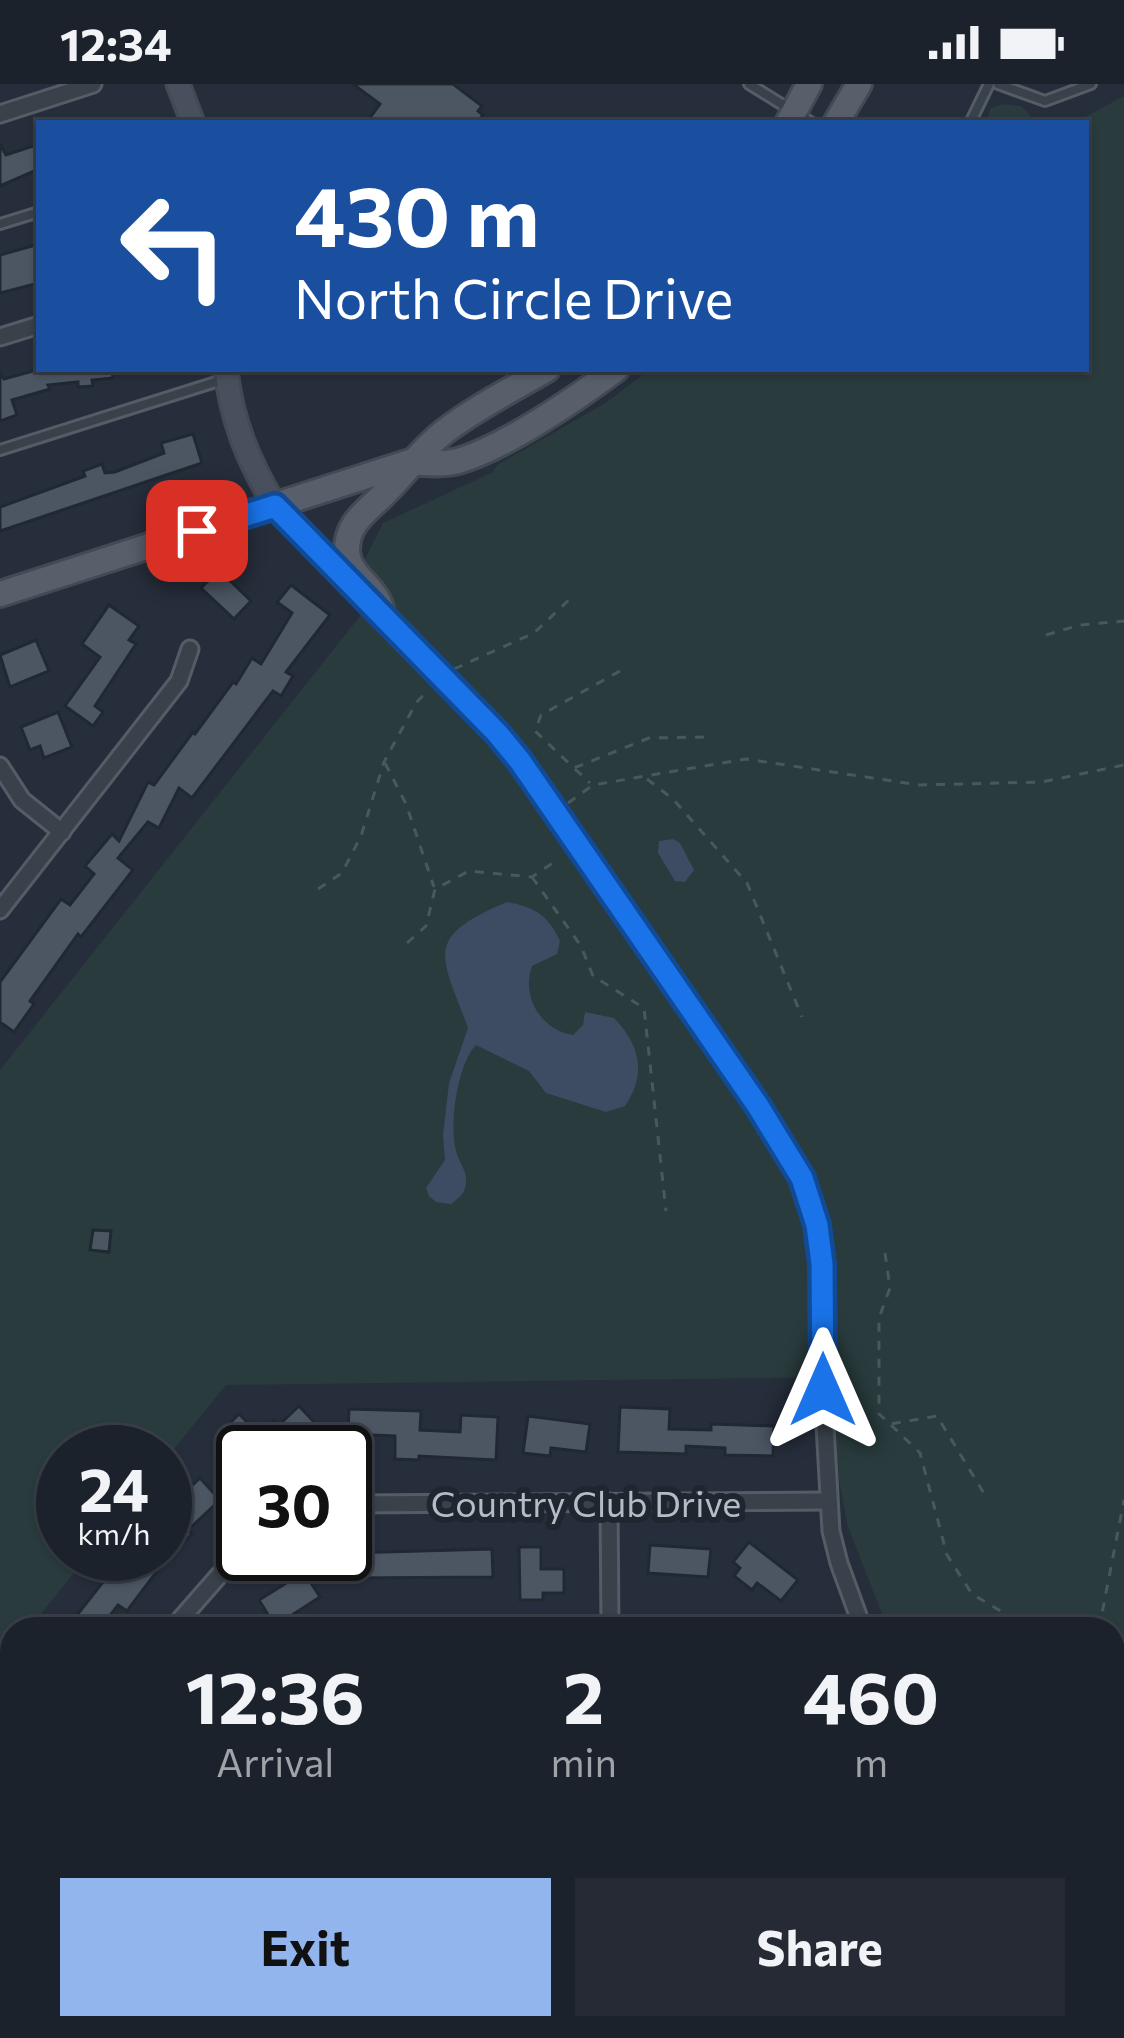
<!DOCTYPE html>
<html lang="en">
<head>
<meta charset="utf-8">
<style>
  :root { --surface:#1c222c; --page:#252a34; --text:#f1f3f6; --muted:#a0a4a9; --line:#3a3f48; --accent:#93b5ed }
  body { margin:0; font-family:Commissioner,sans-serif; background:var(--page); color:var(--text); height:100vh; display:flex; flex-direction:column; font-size:45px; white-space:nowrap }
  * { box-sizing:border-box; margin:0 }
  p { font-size:39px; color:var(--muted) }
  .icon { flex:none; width:66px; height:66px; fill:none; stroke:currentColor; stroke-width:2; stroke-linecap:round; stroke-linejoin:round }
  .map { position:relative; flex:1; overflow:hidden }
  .drawer { position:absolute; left:0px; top:1533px; width:1125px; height:423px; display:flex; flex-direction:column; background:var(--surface); border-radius:36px 36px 0 0; box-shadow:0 3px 9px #0004,0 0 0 3px var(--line) }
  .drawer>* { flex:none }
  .banner { position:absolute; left:36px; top:36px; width:1053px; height:252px; border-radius:0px; box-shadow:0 3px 9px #0004,0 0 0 3px var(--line); background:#1a4fa0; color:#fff; overflow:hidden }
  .speed { position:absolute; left:36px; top:1341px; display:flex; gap:24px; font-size:60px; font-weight:700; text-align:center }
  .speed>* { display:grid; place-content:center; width:156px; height:156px; border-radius:50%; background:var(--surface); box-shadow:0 3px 9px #0004,0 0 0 3px var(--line); line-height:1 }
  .speed small { font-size:30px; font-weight:400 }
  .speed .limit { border:6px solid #111; border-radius:18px; background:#fff; color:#111 }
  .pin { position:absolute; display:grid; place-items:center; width:102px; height:102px; color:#fff; margin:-51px; border-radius:24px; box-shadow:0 6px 18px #0006 }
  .me { position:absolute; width:132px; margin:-66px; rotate:0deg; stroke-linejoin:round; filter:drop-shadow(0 0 9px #0008) }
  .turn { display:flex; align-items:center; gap:42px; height:252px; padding:0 60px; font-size:54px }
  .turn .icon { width:156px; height:156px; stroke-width:2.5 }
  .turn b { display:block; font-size:84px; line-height:102px }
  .eta { display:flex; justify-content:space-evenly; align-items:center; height:204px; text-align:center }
  .eta b { font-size:72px; font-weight:700; line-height:84px }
  .button { display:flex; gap:24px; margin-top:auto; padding:24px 60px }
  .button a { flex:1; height:138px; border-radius:0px; background:var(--accent); color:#111; font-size:48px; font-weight:700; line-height:138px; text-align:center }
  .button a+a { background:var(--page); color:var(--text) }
  .status { display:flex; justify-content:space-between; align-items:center; height:84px; padding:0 60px; background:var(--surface); direction:ltr }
  .status svg { height:33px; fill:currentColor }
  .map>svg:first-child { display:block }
  .green { fill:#293b3d }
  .water { fill:#3d4c62 }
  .building { fill:#4c5663; stroke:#202832; stroke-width:3 }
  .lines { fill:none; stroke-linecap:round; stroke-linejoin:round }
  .lane-casing { stroke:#545c66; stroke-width:14 }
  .street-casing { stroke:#545c66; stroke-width:21 }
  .secondary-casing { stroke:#424a54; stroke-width:27 }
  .primary-casing { stroke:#424a54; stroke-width:30 }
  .path { stroke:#48585b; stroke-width:3; stroke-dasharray:9 9; stroke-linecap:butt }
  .lane { stroke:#39414b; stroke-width:8 }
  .street { stroke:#39414b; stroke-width:15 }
  .secondary { stroke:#48505d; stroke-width:21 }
  .primary { stroke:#585f6b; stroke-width:24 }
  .route-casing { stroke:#114b97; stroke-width:30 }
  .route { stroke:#1a73e8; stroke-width:21 }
  .labels { text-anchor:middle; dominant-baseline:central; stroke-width:12; stroke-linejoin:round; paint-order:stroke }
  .street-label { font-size:36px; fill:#b5bcc6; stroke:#1e2630 }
</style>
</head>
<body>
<div class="status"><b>12:34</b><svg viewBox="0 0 49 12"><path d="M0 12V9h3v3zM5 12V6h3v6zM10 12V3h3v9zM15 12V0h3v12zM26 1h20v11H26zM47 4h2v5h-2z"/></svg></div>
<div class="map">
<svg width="1124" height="1954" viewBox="0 0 1124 1954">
  <rect width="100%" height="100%" fill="#262e3b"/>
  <g class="green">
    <polygon points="1124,12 1124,1670 1113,1663 1113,1545 888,1545 848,1443 839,1397 833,1293 226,1301 165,1376 165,1368 63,1368 63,1470 89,1470 29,1545 12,1545 12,1566 0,1581 0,986 379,508 360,485 383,439 493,388 497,381 607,318 650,285 1086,285 1086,39 1074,39"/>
    <polygon points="1004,20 1021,22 1030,31 1028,39 985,39 991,24"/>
  </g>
  <g class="water">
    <polygon points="673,755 680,759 694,786 685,798 675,797 658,769 659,757"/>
    <path d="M507 818C535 823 548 831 560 857L557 870 532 882C521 913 541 946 573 951L583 941 585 928 614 934C640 961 647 990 625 1022L606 1028 546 1009 529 987 476 961C457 980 448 1045 457 1070 460 1080 467 1087 466 1097 466 1109 459 1114 451 1120L436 1118 429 1112 426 1104 445 1076 443 1051 449 999 468 944C441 870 422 854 507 818Z"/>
  </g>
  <g class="building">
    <polygon points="353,0 453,0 482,22 478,27 483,31 477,39 366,39 380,20"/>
    <polygon points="0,60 6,71 39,60 39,85 0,102"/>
    <polygon points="39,160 39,199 0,209 0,171"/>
    <polygon points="40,285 112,285 113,294 92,296 93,302 78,303 78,298 48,301 50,305 12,316 17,331 0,337 0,289 4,295"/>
    <polygon points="193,350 202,379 0,447 0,423 85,392 83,387 102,380 105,389 115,388 164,369 161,359"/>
    <polygon points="219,486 251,517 234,535 201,504"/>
    <polygon points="291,501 330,531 286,588 293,592 281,612 273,607 192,714 179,704 159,744 148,738 118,774 133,786 81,853 78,850 30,917 34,920 14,948 0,938 0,898 61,815 70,821 94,790 85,782 112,750 119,757 148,698 154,701 193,648 195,650 233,598 236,600 252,574 261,580 292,529 277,518"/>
    <polygon points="109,521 139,542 129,556 136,560 95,622 103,628 93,642 65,622 100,573 82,560"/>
    <polygon points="36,556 49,587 10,603 0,571"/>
    <polygon points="58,628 72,663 44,674 40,662 30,666 21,643"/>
    <polygon points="93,1146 111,1147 109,1168 90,1166"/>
    <polygon points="299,1322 316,1340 306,1351 322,1368 238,1368 220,1349 239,1330 260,1351 274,1336 279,1341"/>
    <polygon points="620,1323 670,1325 669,1345 711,1346 711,1340 774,1342 773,1372 725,1371 725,1364 686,1362 686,1370 618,1368"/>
    <polygon points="349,1325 421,1327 420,1346 460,1348 461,1331 498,1333 496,1376 419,1372 419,1376 395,1375 395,1352 348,1350"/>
    <polygon points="528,1332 590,1340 586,1368 551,1364 550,1372 523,1369"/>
    <polygon points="200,1394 220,1416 188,1446 192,1450 167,1474 127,1527 118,1521 100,1545 66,1545 125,1470 165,1470 165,1427"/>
    <polygon points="749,1458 798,1496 781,1517 757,1499 752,1506 734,1492 740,1484 733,1478"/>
    <polygon points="650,1461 711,1465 708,1493 648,1489"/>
    <polygon points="519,1463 541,1463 541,1485 564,1485 564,1509 543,1509 543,1516 520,1516"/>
    <polygon points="492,1465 493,1493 348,1494 348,1469"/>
    <polygon points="304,1488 320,1513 275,1542 259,1516"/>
  </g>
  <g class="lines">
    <defs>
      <g id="lane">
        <polyline points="749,0 812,39"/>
        <polyline points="998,0 1045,17 1091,0"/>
        <polyline points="970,39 989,0"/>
        <polyline points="0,140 39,128"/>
        <polyline points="0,366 222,296"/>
        <polyline points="343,1545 347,1540 608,1537"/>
        <polyline points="0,1904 12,1899"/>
        <polyline points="346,1954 353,1944"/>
      </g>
      <g id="street">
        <polyline points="0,30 93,0"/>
        <polyline points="0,253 39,241"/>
        <polyline points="275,422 357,506"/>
        <polyline points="378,527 520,677 758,1022 802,1094 814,1126 822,1180 823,1306 831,1447 839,1479 863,1545"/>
        <polyline points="0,682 22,716 62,748"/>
        <polyline points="0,826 179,597 190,565"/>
        <polyline points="609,1418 610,1545"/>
        <polyline points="345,1420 828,1417"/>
        <polyline points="172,1545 243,1464"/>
        <polyline points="0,1753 12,1739"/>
        <polyline points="506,1944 528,1954"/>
        <polyline points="1037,1944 1060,1954"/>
        <polyline points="1082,1944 1083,1954"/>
        <polyline points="155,1954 169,1944"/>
        <polyline points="469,1954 473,1944"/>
      </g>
      <g id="secondary">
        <polyline points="178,0 193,39"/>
        <path d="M226 285C231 336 249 378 275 422"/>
      </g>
      <g id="primary">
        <polyline points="788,39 809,0"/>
        <polyline points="836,39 859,0"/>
        <path d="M0 510 410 378C426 379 442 381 458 377 504 364 577 314 616 285"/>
        <path d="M382 530C380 504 349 494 347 468 346 438 368 427 386 408 406 388 421 366 444 348 475 324 513 305 547 285"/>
      </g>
    </defs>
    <use href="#lane" class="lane-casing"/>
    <use href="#street" class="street-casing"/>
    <use href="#secondary" class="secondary-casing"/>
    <use href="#primary" class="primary-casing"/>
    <g class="path">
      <polyline points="1046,551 1080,541 1124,537"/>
      <polyline points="454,585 534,549 572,513"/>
      <polyline points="620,587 541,631 535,647 574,684 649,654 707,653"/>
      <polyline points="385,679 406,720 434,803"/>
      <polyline points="575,685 590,699"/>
      <polyline points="647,695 673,715 747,799 802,933"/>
      <polyline points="568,719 593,701 746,675 919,701 1042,698 1124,681"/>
      <polyline points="532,793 581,862 593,892 644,924 666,1127"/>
      <polyline points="318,805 342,789 361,752 384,678 416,619 428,606"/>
      <polyline points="407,859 426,842 435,805 469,787 532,793 557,776"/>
      <polyline points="885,1169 890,1204 879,1234 879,1330 890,1340 937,1332 988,1416"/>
      <polyline points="891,1341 920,1369 947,1471 972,1510 1031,1545"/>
      <polyline points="1099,1545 1124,1416"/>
      <polyline points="1113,1628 1124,1642"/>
    </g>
    <use href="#lane" class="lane"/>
    <use href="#street" class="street"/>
    <use href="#secondary" class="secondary"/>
    <use href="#primary" class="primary"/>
  </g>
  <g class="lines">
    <defs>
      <polyline id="route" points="197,447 275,422 497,649 520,677 758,1022 802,1094 817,1141 822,1180 823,1306"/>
    </defs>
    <use href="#route" class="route-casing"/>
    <use href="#route" class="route"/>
  </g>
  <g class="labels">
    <g class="street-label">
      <text x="586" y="1418">Country Club Drive</text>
    </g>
  </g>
</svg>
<div class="speed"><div>24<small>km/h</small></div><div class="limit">30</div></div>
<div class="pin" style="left:197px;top:447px;background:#d93025"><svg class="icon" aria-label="arrive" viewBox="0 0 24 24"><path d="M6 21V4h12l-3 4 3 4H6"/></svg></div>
<svg class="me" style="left:823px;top:1306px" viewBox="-20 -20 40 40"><path d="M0-17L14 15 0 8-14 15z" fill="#1a73e8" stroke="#fff" stroke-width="4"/></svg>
<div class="banner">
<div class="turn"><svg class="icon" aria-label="left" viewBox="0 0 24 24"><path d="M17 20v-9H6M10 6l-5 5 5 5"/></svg><div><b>430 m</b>North Circle Drive</div></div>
</div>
<section class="drawer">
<div class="eta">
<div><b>12:36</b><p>Arrival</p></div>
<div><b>2</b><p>min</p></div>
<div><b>460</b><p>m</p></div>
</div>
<div class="button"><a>Exit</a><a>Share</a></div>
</section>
</div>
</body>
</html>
